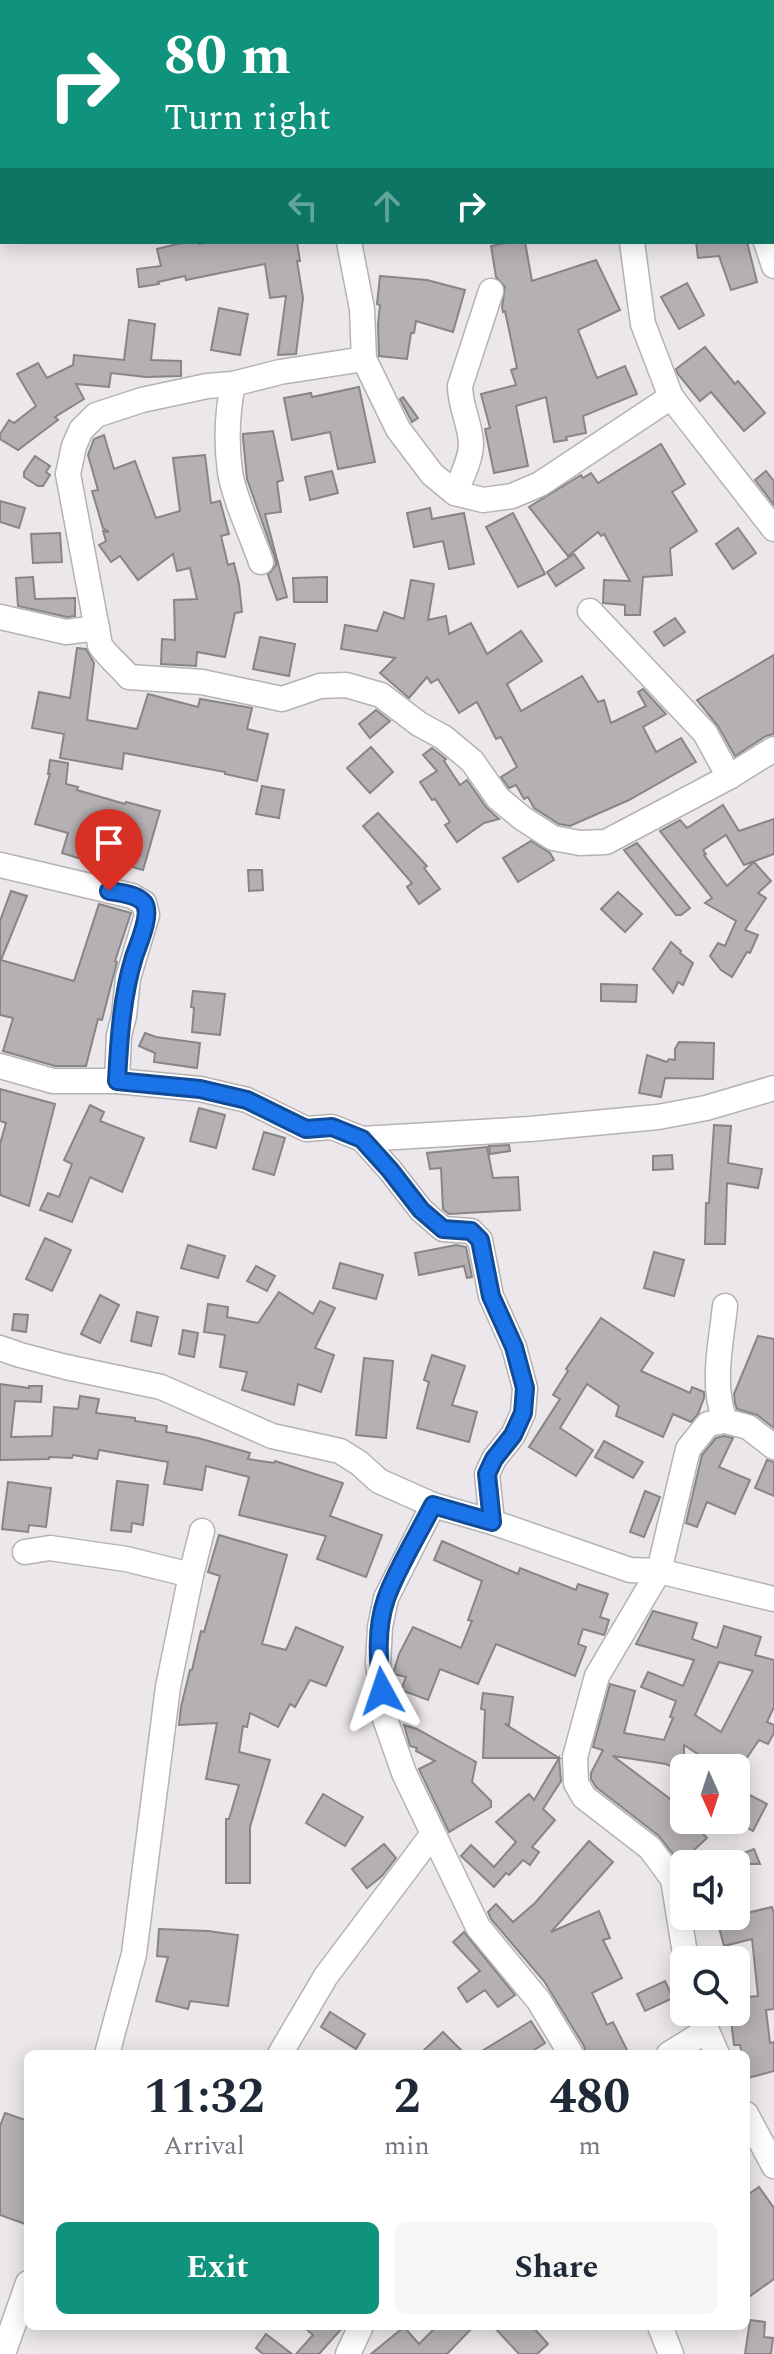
<!DOCTYPE html>
<html lang="en">
<head>
<meta charset="utf-8">
<style>
  :root { --surface:#fff; --page:#f6f6f7; --text:#1f2937; --muted:#747a83; --accent:#0f937c }
  body { margin:0; font-family:Spectral,serif; background:var(--page); color:var(--text); height:100vh; display:flex; flex-direction:column; font-size:30px; white-space:nowrap }
  * { box-sizing:border-box; margin:0 }
  p { font-size:26px; color:var(--muted) }
  .icon { flex:none; width:44px; height:44px; fill:none; stroke:currentColor; stroke-width:2; stroke-linecap:round; stroke-linejoin:round }
  .map { position:relative; flex:1; overflow:hidden }
  .panel { position:absolute; left:24px; top:2050px; width:726px; height:280px; display:flex; flex-direction:column; background:var(--surface); border-radius:12px; box-shadow:0 4px 20px #0003 }
  .panel>* { flex:none }
  .hud { position:absolute; left:0px; top:0px; width:774px; height:244px; box-shadow:0 4px 20px #0003; background:#0f937c; color:#fff; overflow:hidden }
  .needle { width:52px; rotate:177deg }
  .fabs { position:absolute; left:670px; top:1754px; display:grid; gap:16px }
  .fabs a { display:grid; place-items:center; width:80px; height:80px; border-radius:12px; background:var(--surface); box-shadow:0 4px 20px #0003; font-size:40px }
  .pin { position:absolute; display:grid; place-items:center; width:68px; height:68px; color:#fff; margin:-82px -34px; border-radius:50% 50% 50% 0; rotate:-45deg; box-shadow:0 0 8px #0007 }
  .pin .icon { rotate:45deg }
  .me { position:absolute; width:88px; margin:-44px; rotate:355deg; stroke-linejoin:round; filter:drop-shadow(0 0 6px #0008) }
  .turn { display:flex; align-items:center; gap:28px; height:168px; padding:0 32px; font-size:36px }
  .turn .icon { width:104px; height:104px; stroke-width:2.5 }
  .turn b { display:block; font-size:56px; line-height:68px }
  .lanes { display:flex; align-items:center; height:76px; padding:0 32px; background:#0003; justify-content:center; gap:40px; direction:ltr }
  .lanes .off { opacity:.35 }
  .eta { display:flex; justify-content:space-evenly; align-items:center; height:136px; text-align:center }
  .eta b { font-size:48px; font-weight:700; line-height:56px }
  .primary-button { display:flex; gap:16px; margin-top:auto; padding:16px 32px }
  .primary-button a { flex:1; height:92px; border-radius:12px; background:var(--accent); color:#fff; font-size:32px; font-weight:700; line-height:92px; text-align:center }
  .primary-button a+a { background:var(--page); color:var(--text) }
  .map>svg:first-child { display:block }
  .building { fill:#b4b0b3; stroke:#888587; stroke-width:2; fill-rule:evenodd }
  .lines { fill:none; stroke-linecap:round; stroke-linejoin:round }
  .minor-casing { stroke:#b5b2b4; stroke-width:27 }
  .minor { stroke:#fff; stroke-width:24 }
  .route-casing { stroke:#114b97; stroke-width:20 }
  .route { stroke:#1a73e8; stroke-width:14 }
</style>
</head>
<body>
<div class="map">
<svg width="774" height="2354" viewBox="0 0 774 2354">
  <rect width="100%" height="100%" fill="#ebe7ea"/>
  <g class="building">
    <polygon points="185,242 198,242 199,244 211,242 297,242 300,261 297,261 303,298 296,354 278,355 286,296 270,298 265,264 186,280 185,276 158,282 159,284 139,287 137,269 161,266 157,249"/>
    <polygon points="511,242 525,242 532,281 596,260 620,310 578,330 597,378 625,366 637,394 583,416 586,433 566,437 567,440 554,442 546,397 516,406 528,466 494,473 485,429 490,428 481,394 516,385 511,370 517,368 505,311 503,312 502,307 505,287 496,277 491,246"/>
    <polygon points="696,242 747,242 757,282 731,290 719,256 698,258"/>
    <polygon points="380,276 427,280 465,290 453,332 416,321 414,333 411,333 407,359 379,356 378,324 380,305 377,304"/>
    <polygon points="687,283 704,315 679,329 661,297"/>
    <polygon points="219,308 248,314 240,355 211,350"/>
    <polygon points="129,320 155,324 151,360 181,361 181,376 146,377 111,373 109,387 76,384 84,399 55,417 58,420 18,450 0,439 0,434 9,420 14,423 36,406 17,374 38,363 47,378 73,365 74,355 124,360"/>
    <polygon points="705,347 735,384 738,381 765,413 744,431 711,392 700,401 678,374 676,369"/>
    <polygon points="359,387 375,462 338,469 330,432 292,440 284,398 311,393 312,397"/>
    <polygon points="403,397 418,418 412,422 400,399"/>
    <polygon points="273,431 283,480 277,482 281,512 265,514 287,597 277,600 268,575 276,565 275,558 247,479 243,438 243,434"/>
    <polygon points="104,435 114,469 135,461 156,518 180,511 173,458 205,455 211,503 220,501 229,534 221,536 228,565 234,563 239,584 242,612 235,613 225,657 197,652 196,666 161,664 162,639 175,640 174,600 197,599 190,568 177,571 173,554 138,580 120,556 111,562 99,545 106,541 103,531 109,532 103,528 92,491 98,490 88,455 94,439"/>
    <polygon points="661,444 685,484 672,492 697,531 670,549 672,575 643,577 640,615 625,615 625,605 603,603 604,580 630,581 604,534 601,536 598,532 568,556 529,507 581,475 583,478 591,473 598,483"/>
    <polygon points="35,456 50,466 46,472 50,475 43,486 38,486 24,477 24,472"/>
    <polygon points="332,471 338,493 310,500 305,477"/>
    <polygon points="766,471 774,481 774,505 755,480"/>
    <polygon points="0,501 25,508 19,528 0,522"/>
    <polygon points="430,508 432,519 464,513 474,564 449,569 443,541 414,547 407,513"/>
    <polygon points="513,513 545,574 518,587 486,527"/>
    <polygon points="738,528 756,553 733,569 716,544"/>
    <polygon points="60,533 62,562 33,563 31,534"/>
    <polygon points="574,554 584,568 556,586 547,572"/>
    <polygon points="33,577 35,599 75,598 75,616 67,617 18,606 16,578"/>
    <polygon points="327,577 327,602 294,602 293,578"/>
    <polygon points="411,580 434,584 428,620 446,616 449,634 471,623 487,654 521,631 542,661 507,684 521,711 582,676 598,702 604,700 611,723 646,706 638,692 643,689 666,714 643,727 656,752 681,738 696,762 629,800 570,826 559,824 534,808 528,797 524,799 516,785 509,788 501,777 517,767 501,737 496,739 477,702 459,713 438,679 431,683 427,677 409,698 380,673 395,658 341,649 345,625 377,631 384,612 404,619"/>
    <polygon points="675,618 685,632 664,646 654,632"/>
    <polygon points="260,637 295,644 289,676 253,669"/>
    <polygon points="77,648 86,649 94,663 87,720 137,729 148,694 198,707 200,699 252,708 247,729 268,734 257,781 225,774 225,772 124,753 122,769 60,758 64,734 32,728 39,692 70,698"/>
    <polygon points="774,655 774,734 766,736 735,756 718,726 697,700"/>
    <polygon points="376,710 390,721 370,738 359,724"/>
    <polygon points="371,747 393,772 370,793 347,768"/>
    <polygon points="432,748 446,759 444,761 460,785 467,780 486,807 499,819 484,823 457,842 445,825 450,822 435,799 432,800 420,782 437,771 423,755"/>
    <polygon points="50,760 68,763 66,784 78,787 77,790 125,804 126,802 160,811 143,870 97,857 95,863 62,853 68,833 35,824 50,774 48,774"/>
    <polygon points="262,786 284,790 279,818 256,814"/>
    <polygon points="723,805 739,831 774,819 774,854 744,865 726,835 703,850 706,854 704,855 727,886 754,862 771,881 758,893 766,898 745,930 758,935 750,953 747,952 732,977 721,970 710,956 718,943 725,946 736,921 705,903 712,898 660,831 680,820 687,828"/>
    <polygon points="378,813 427,866 424,868 440,889 419,904 407,887 412,883 363,826"/>
    <polygon points="531,841 550,853 554,860 518,882 503,858"/>
    <polygon points="637,843 690,908 681,915 676,915 624,850"/>
    <polygon points="248,870 262,870 263,890 249,891"/>
    <polygon points="11,891 27,896 1,960 74,981 99,904 131,913 115,961 117,962 102,1020 98,1019 86,1066 55,1066 3,1051 13,1018 0,1015 0,921"/>
    <polygon points="618,892 642,914 625,932 601,909"/>
    <polygon points="671,942 681,951 680,953 693,963 683,985 678,982 673,993 653,969"/>
    <polygon points="601,984 637,985 636,1002 601,1001"/>
    <polygon points="193,991 225,994 220,1035 192,1032 194,1008 191,1007"/>
    <polygon points="145,1033 156,1037 200,1043 197,1068 154,1062 155,1053 139,1046"/>
    <polygon points="679,1042 714,1043 713,1079 665,1078 661,1097 639,1093 647,1055 667,1062 669,1059 675,1060 675,1049"/>
    <polygon points="0,1089 55,1104 29,1206 0,1195 0,1144 6,1123 0,1121"/>
    <polygon points="90,1105 104,1112 100,1121 144,1138 122,1192 90,1177 72,1222 40,1210 48,1193 59,1197 72,1164 64,1160"/>
    <polygon points="199,1108 225,1115 216,1148 190,1141"/>
    <polygon points="714,1125 731,1126 728,1163 762,1169 758,1188 727,1183 725,1244 705,1244 706,1203 709,1203"/>
    <polygon points="264,1132 285,1138 274,1175 253,1169"/>
    <polygon points="509,1145 510,1151 490,1154 489,1146"/>
    <polygon points="487,1147 493,1178 518,1177 520,1210 449,1214 443,1209 441,1168 430,1169 427,1153"/>
    <polygon points="672,1155 673,1169 653,1170 653,1156"/>
    <polygon points="45,1238 71,1250 52,1291 26,1279"/>
    <polygon points="188,1245 225,1256 218,1278 181,1268"/>
    <polygon points="456,1245 466,1247 472,1277 467,1278 464,1266 419,1275 415,1253"/>
    <polygon points="654,1252 684,1260 674,1296 644,1288"/>
    <polygon points="340,1263 383,1275 376,1299 333,1288"/>
    <polygon points="256,1266 275,1276 267,1291 247,1281"/>
    <polygon points="279,1292 313,1314 320,1301 335,1308 315,1348 334,1355 321,1392 298,1384 294,1405 242,1390 247,1372 220,1367 225,1335 204,1332 208,1304 228,1307 227,1317 258,1323"/>
    <polygon points="100,1295 119,1305 100,1343 81,1334"/>
    <polygon points="137,1312 158,1317 151,1346 131,1341"/>
    <polygon points="14,1314 28,1315 26,1332 12,1330"/>
    <polygon points="601,1318 653,1353 641,1371 690,1393 692,1387 704,1392 704,1398 698,1414 691,1422 673,1414 663,1437 616,1416 619,1406 587,1384 560,1428 593,1450 576,1476 529,1447 560,1399 553,1395 568,1371 566,1369"/>
    <polygon points="183,1330 198,1333 194,1357 179,1354"/>
    <polygon points="758,1336 774,1339 774,1428 757,1415 737,1409 735,1403 734,1394"/>
    <polygon points="432,1355 465,1366 452,1405 477,1412 469,1442 417,1428 429,1382 424,1380"/>
    <polygon points="364,1358 393,1361 386,1438 356,1435"/>
    <polygon points="0,1384 29,1388 29,1386 42,1386 41,1402 15,1401 11,1437 52,1436 54,1407 78,1409 80,1396 99,1399 96,1413 135,1418 135,1421 167,1426 166,1432 198,1438 250,1453 248,1459 274,1463 275,1461 343,1483 330,1516 382,1535 366,1577 317,1559 326,1536 239,1515 249,1477 206,1466 202,1490 164,1484 168,1462 99,1450 97,1459 73,1455 72,1458 49,1457 49,1459 0,1460"/>
    <polygon points="724,1436 733,1438 719,1467 750,1480 735,1514 707,1502 697,1527 686,1523 702,1455 716,1438"/>
    <polygon points="604,1441 643,1462 633,1478 595,1457"/>
    <polygon points="767,1460 774,1462 774,1496 755,1488"/>
    <polygon points="117,1481 148,1485 143,1525 132,1523 131,1532 111,1530"/>
    <polygon points="8,1482 51,1488 46,1527 29,1525 28,1532 2,1529"/>
    <polygon points="645,1491 660,1497 644,1537 630,1532"/>
    <polygon points="219,1535 287,1555 262,1644 286,1650 296,1627 343,1647 326,1686 310,1680 295,1707 290,1704 278,1727 250,1713 247,1727 243,1726 239,1752 270,1760 250,1827 250,1883 226,1883 226,1819 229,1819 239,1785 206,1779 217,1723 179,1725 181,1707 190,1670 192,1670 201,1631 204,1632 220,1576 208,1572"/>
    <polygon points="442,1541 518,1574 520,1568 576,1590 578,1584 608,1594 600,1617 609,1620 605,1633 604,1635 583,1629 578,1644 586,1647 575,1676 496,1644 478,1684 440,1669 428,1700 401,1690 406,1677 394,1674 394,1671 399,1654 413,1627 461,1648 472,1621 468,1620 482,1581 434,1560"/>
    <path d="M653 1611 697 1623 692 1639 717 1648 724 1626 761 1637 755 1655 774 1660V1707L767 1722 774 1725V1733L768 1744 759 1740 740 1768H719L684 1745V1772L666 1764 613 1756 669 1798 684 1814V1820H690L707 1838 680 1863 659 1836 596 1787 591 1779V1773L603 1750 593 1747 610 1684 635 1691 624 1733 664 1740 673 1718 670 1717 676 1701 641 1687 648 1672 683 1686 694 1660 636 1644ZM719 1662 753 1671 721 1732 695 1715Z"/>
    <polygon points="483,1693 513,1697 509,1725 505,1724 559,1758 483,1758 485,1710 481,1709"/>
    <polygon points="404,1725 417,1729 476,1762 472,1782 491,1801 491,1807 449,1832 419,1769 435,1761 416,1751 417,1748 410,1746"/>
    <polygon points="559,1758 561,1781 543,1809 555,1820 532,1847 539,1852 530,1865 523,1860 509,1875 506,1873 494,1887 461,1856 471,1845 494,1867 516,1842 496,1822 529,1794 534,1800"/>
    <polygon points="736,1788 767,1804 753,1831 736,1822"/>
    <polygon points="323,1794 363,1817 345,1846 306,1823"/>
    <polygon points="589,1841 613,1862 551,1932 599,1911 610,1938 603,1940 622,1978 592,1993 607,2025 613,2022 629,2054 586,2054 584,2046 544,1981 491,1919 488,1912 496,1904 513,1922 535,1903"/>
    <polygon points="384,1844 396,1858 382,1876 367,1888 352,1869"/>
    <polygon points="754,1849 760,1864 718,1864 718,1863"/>
    <polygon points="772,1907 774,1914 774,2009 766,2010 770,2043 774,2042 774,2071 748,2078 746,2054 742,2054 740,2045 734,2045 730,2012 736,2012 736,1998 758,1996 752,1939 724,1946 717,1920"/>
    <polygon points="159,1929 208,1931 238,1935 228,2006 190,2001 188,2009 156,2001 168,1957 157,1956"/>
    <polygon points="464,1932 515,1995 498,2007 485,1990 467,2002 458,1988 480,1971 453,1942"/>
    <polygon points="665,1981 673,1998 645,2011 637,1994"/>
    <polygon points="330,2012 365,2034 356,2049 321,2027"/>
    <polygon points="531,2021 545,2043 528,2054 477,2054"/>
    <polygon points="443,2032 465,2054 420,2054"/>
    <polygon points="5,2113 28,2121 28,2225 0,2215 0,2126"/>
    <polygon points="759,2187 774,2208 774,2279 746,2299 746,2196"/>
    <polygon points="750,2320 765,2322 764,2337 773,2338 771,2354 745,2354"/>
    <polygon points="303,2326 344,2326 319,2354 296,2354 313,2335"/>
    <polygon points="437,2326 474,2326 447,2354 371,2354 404,2327 419,2344"/>
    <polygon points="493,2326 532,2326 548,2344 537,2354 519,2354"/>
    <polygon points="266,2334 292,2354 263,2354 256,2348"/>
  </g>
  <g class="lines">
    <defs>
      <g id="minor">
        <polyline points="263,0 263,2"/>
        <polyline points="636,0 637,2"/>
        <polyline points="772,204 774,202"/>
        <polyline points="349,242 362,309 364,359 398,429 432,474 455,493 483,500 512,496 540,484 671,397"/>
        <polyline points="632,242 643,324 671,397 774,529"/>
        <polyline points="766,242 774,266"/>
        <path d="M364 359 280 372 233 384 207 386 142 400 96 415 81 430 74 446 68 474 100 645C105 654 121 667 129 677L202 682 282 699 320 686 346 685 381 695 419 724 443 737 472 761 498 798 522 818 553 838 580 843 606 842 729 777 774 749"/>
        <path d="M233 384C227 413 226 442 230 472 234 498 252 536 261 562"/>
        <path d="M455 493C461 478 471 460 471 443 470 423 460 406 460 386L491 291"/>
        <polyline points="590,611 705,733 729,777"/>
        <polyline points="0,617 66,632 97,628"/>
        <polyline points="0,865 132,896 144,903 147,915 128,978 124,1016 119,1035 117,1081"/>
        <polyline points="0,1066 53,1081 117,1081 200,1089 247,1100 306,1129 332,1127 362,1139 530,1129 658,1117 706,1108 774,1088"/>
        <polyline points="362,1139 390,1170 421,1210 443,1229 471,1231 480,1240 491,1296 514,1347 525,1388 523,1413 513,1435 494,1459 487,1474 492,1522"/>
        <path d="M725 1306C721 1345 711 1383 725 1421"/>
        <polyline points="0,1348 20,1355 66,1367 161,1387 272,1436 340,1451 359,1463 379,1481 433,1505 492,1522 630,1570 659,1571 774,1599"/>
        <polyline points="433,1505 386,1598 380,1627 378,1663 385,1719 404,1773 478,1927 539,2001 571,2054"/>
        <polyline points="25,1552 50,1548 126,1559 191,1575"/>
        <polyline points="686,1960 673,1879 650,1848 584,1797 576,1783 575,1757 597,1676 659,1571 688,1449 708,1424 725,1421 748,1427 774,1447"/>
        <polyline points="699,2012 717,2054"/>
        <polyline points="107,2054 134,1954 168,1687 191,1575 202,1531"/>
        <polyline points="280,2054 326,1976 432,1835"/>
        <polyline points="669,2054 706,2031"/>
        <polyline points="746,2114 774,2166"/>
        <polyline points="660,2326 671,2354"/>
        <polyline points="3,2354 28,2283"/>
        <polyline points="348,2354 361,2326"/>
      </g>
    </defs>
    <use href="#minor" class="minor-casing"/>
    <use href="#minor" class="minor"/>
  </g>
  <g class="lines">
    <defs>
      <path id="route" d="M109 891C120 893 137 894 144 903 152 914 138 945 134 957 122 996 119 1041 117 1081L200 1089 247 1100 306 1129 332 1127 362 1139 390 1170 421 1210 443 1229 471 1231 480 1240 491 1296 514 1347 525 1388 523 1413 513 1435 494 1459 487 1474 492 1522 433 1505C419 1533 396 1570 386 1599 376 1628 378 1660 382 1691"/>
    </defs>
    <use href="#route" class="route-casing"/>
    <use href="#route" class="route"/>
  </g>
</svg>
<div class="fabs">
<a><svg class="needle" viewBox="-14 -14 28 28"><path d="M0-13l5 13h-10z" fill="#e53935"/><path d="M0 13l5-13h-10z" fill="#747a83"/></svg></a>
<a><svg class="icon" aria-label="sound" viewBox="0 0 24 24"><path d="M4 9h4l5-4v14l-5-4H4zM17 9q2 3 0 6"/></svg></a>
<a><svg class="icon" aria-label="search" viewBox="0 0 24 24"><circle cx="10" cy="10" r="6"/><path d="M15 15l6 6"/></svg></a>
</div>
<div class="pin" style="left:109px;top:891px;background:#d93025"><svg class="icon" aria-label="arrive" viewBox="0 0 24 24"><path d="M6 21V4h12l-3 4 3 4H6"/></svg></div>
<svg class="me" style="left:382px;top:1691px" viewBox="-20 -20 40 40"><path d="M0-17L14 15 0 8-14 15z" fill="#1a73e8" stroke="#fff" stroke-width="4"/></svg>
<div class="hud">
<div class="turn"><svg class="icon" aria-label="right" viewBox="0 0 24 24"><path d="M7 20v-9h11M14 6l5 5-5 5"/></svg><div><b>80 m</b>Turn right</div></div>
<div class="lanes"><svg class="icon off" aria-label="left" viewBox="0 0 24 24"><path d="M17 20v-9H6M10 6l-5 5 5 5"/></svg><svg class="icon off" aria-label="ahead" viewBox="0 0 24 24"><path d="M12 20V5M6 11l6-6 6 6"/></svg><svg class="icon" aria-label="right" viewBox="0 0 24 24"><path d="M7 20v-9h11M14 6l5 5-5 5"/></svg></div>
</div>
<section class="panel">
<div class="eta">
<div><b>11:32</b><p>Arrival</p></div>
<div><b>2</b><p>min</p></div>
<div><b>480</b><p>m</p></div>
</div>
<div class="primary-button"><a>Exit</a><a>Share</a></div>
</section>
</div>
</body>
</html>
